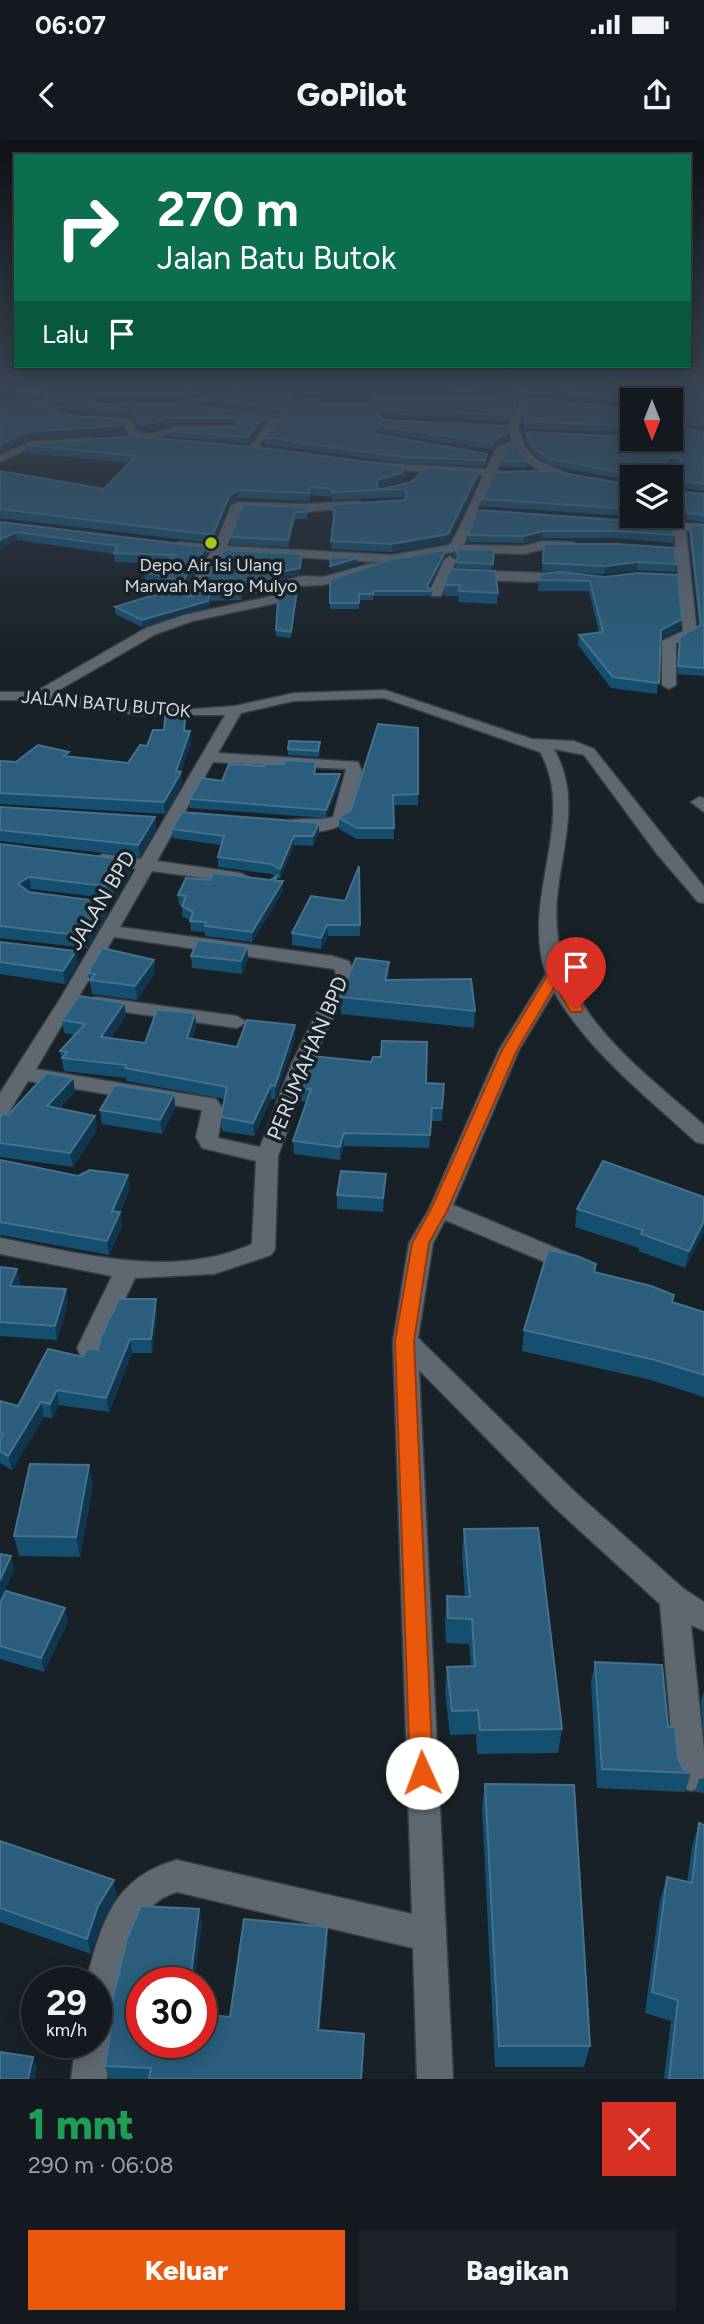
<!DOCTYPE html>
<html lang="id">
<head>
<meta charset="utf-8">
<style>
  :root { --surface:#13191e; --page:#1c2227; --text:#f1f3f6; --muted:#9da0a4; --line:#32383c; --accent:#ea580c }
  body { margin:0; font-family:Figtree,sans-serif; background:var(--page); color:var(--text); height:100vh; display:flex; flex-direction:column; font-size:26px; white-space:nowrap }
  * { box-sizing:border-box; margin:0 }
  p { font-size:23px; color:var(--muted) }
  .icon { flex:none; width:38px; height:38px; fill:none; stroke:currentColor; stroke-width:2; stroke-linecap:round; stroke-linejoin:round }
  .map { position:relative; height:1939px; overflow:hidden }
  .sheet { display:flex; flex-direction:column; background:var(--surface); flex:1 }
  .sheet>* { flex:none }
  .hud { position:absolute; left:14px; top:14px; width:677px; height:214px; border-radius:0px; box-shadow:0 4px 18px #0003,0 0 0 2px var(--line); background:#0b6e4f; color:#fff; overflow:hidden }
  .needle { width:46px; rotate:180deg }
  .controls { position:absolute; left:620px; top:248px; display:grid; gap:14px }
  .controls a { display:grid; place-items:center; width:63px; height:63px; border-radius:0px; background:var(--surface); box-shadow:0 4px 18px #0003,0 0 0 2px var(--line); font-size:35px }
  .speed { position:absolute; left:21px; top:1827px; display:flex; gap:14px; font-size:35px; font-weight:700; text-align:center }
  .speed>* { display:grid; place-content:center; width:91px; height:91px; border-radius:50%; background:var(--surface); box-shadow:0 4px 18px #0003,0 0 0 2px var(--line); line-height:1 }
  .speed small { font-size:18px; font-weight:400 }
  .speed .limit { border:10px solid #d22; background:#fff; color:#111 }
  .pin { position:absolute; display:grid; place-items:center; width:60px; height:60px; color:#fff; margin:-72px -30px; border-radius:50% 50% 50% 0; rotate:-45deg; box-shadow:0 0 7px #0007 }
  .pin .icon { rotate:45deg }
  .me { position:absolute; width:77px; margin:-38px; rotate:358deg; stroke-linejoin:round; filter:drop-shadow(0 0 5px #0008) }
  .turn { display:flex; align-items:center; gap:24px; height:147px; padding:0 28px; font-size:32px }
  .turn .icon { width:91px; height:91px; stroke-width:2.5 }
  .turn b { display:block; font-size:49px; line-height:60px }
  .then { display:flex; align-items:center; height:66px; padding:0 28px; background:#0003; gap:14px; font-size:26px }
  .round { display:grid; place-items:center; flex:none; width:74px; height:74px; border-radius:0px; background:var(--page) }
  .overview { display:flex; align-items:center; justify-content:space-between; height:119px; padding:0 28px }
  h1 { font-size:42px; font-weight:800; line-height:52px; color:#1e9e55 }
  .action { display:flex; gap:14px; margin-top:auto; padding:14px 28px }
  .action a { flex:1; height:80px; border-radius:0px; background:var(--accent); color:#fff; font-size:28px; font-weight:800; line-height:80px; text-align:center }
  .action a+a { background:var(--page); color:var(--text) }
  .status { display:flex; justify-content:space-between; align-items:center; height:49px; padding:0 35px; background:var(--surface); direction:ltr }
  .status svg { height:19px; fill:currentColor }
  header { display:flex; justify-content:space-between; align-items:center; height:91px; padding:0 28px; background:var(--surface); font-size:32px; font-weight:800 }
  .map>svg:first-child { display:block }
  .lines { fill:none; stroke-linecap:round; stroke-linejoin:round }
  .minor-casing { stroke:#373d42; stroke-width:3 }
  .minor { fill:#5f6870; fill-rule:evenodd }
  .wall { fill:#154f70 }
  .shaded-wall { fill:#0e364e }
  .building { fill:#2a5e7c; stroke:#45718c; stroke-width:2 }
  .route { fill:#ea580c; stroke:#983908; stroke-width:2 }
  .poi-dot { fill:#a9c71a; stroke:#192128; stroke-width:2.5 }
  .labels { text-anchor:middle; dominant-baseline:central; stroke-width:7; stroke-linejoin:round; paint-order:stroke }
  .far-poi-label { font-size:18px; fill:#d5dbdf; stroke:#192128 }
  .far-street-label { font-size:18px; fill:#d5dbdf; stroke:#192128 }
  .street-label { font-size:21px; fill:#d5dbdf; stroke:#192128 }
</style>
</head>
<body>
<div class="status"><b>06:07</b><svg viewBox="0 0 49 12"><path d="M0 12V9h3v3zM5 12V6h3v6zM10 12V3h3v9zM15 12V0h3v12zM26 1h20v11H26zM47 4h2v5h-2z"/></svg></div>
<header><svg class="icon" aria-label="back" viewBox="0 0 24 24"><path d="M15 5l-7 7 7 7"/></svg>GoPilot<svg class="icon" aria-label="share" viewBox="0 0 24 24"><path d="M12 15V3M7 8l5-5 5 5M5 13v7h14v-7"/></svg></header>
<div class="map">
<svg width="704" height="1939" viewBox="0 0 704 1939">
  <rect width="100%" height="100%" fill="#192128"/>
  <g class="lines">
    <defs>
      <g id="minor">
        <polygon points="433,246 487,246 471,253"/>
        <path d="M516 246H526L530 259 518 287 525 307 537 320 577 338 571 341C547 336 529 329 514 308L506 310 497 330 508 333 494 336 476 371 464 405 524 406 542 401 571 402 575 403V409H543L525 414 453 412 392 423 223 413 194 460 182 457 211 412 179 410 173 406 179 402 215 405 231 366 237 362 305 364 358 361 364 364 358 367 305 372 241 370 227 406 392 415 449 405C456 399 476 350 483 336L380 329 374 326 380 323 486 329 498 306 511 302 508 287 520 259Z"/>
        <polygon points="652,246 664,246 645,261 633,261"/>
        <polygon points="230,252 234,257 167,268 162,265"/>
        <polygon points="0,259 78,262 83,265 78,268 0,265"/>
        <polygon points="200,266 247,272 280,280 253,312 248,309 268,282 196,271 196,267"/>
        <polygon points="93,276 131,279 139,294 155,293 175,286 231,286 236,289 231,292 176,292 152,299 164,302 165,304 160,307 132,302 123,284 89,281 89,277"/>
        <polygon points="91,298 96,301 95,303 31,308 0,322 0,315 29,302"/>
        <polygon points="632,299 654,299 666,304 660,311 655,306"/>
        <polygon points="673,325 679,328 677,352 685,383 704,384 704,392 686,391 697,493 676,503 676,545 669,549 662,545 662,501 683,491 674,390 647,389 641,385 647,381 673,383 670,338 667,338 667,328"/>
        <path d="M450 416 456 420 452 430C469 431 567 432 572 436 557 448 473 438 449 437L441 456H431L429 453 444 420Z"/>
        <path d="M372 423 376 424V430L323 445 296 446 289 456 277 463 193 481 156 494 52 554 137 567 194 569 235 566 294 553 385 550 532 599 574 601 594 609 704 747V763L698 762 657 714 584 615 554 609C580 656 564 699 558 749 543 861 629 919 704 985V1004L696 1002C646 956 589 912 554 852L519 910 453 1065 582 1119 586 1125 582 1131 574 1134 566 1131 445 1080 433 1103 418 1198 575 1352 684 1449 704 1462V1491L691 1485 704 1610V1642L702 1647 691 1651 680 1647 675 1636 660 1464 555 1368 419 1230 453 1939H417L413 1808 177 1752C118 1769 127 1851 109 1895L112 1902 107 1939H71L76 1902H96V1843H86C101 1784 113 1737 177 1720L412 1774 393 1201 409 1103 429 1069 499 910 546 834C520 757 578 680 540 612L384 558 294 561 241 573 218 613 358 622 362 631 348 680C336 693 297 697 284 684 294 675 318 682 333 677L346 629 213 622 157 721 241 733 250 738 241 743 152 731 120 787 332 816 349 821 354 833 311 925 278 1016 275 1109 271 1115 214 1134 135 1138 98 1215 89 1218 80 1215 77 1208 112 1136 0 1114V1098C81 1113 172 1140 252 1104L256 1021 202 1008 196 997 202 970 28 941 7 975 0 977V953L60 859 136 729 103 724 94 719 103 714 141 719 225 575H137L38 560H0V552H35L146 488 184 475 268 457 279 450 286 440 303 436 323 437ZM114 797 334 829 336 833 291 925 260 1007 218 998 223 969 216 959 36 929Z"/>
        <polygon points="699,657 704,658 704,672 691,662"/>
        <polygon points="97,857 237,876 247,882 237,888 90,867 87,863 90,859"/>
      </g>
    </defs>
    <use href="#minor" class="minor-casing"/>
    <use href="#minor" class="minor"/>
  </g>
  <g class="wall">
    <polygon points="145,246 284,246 295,261 323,263 371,263 371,257 494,256 518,253 517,259 510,281 384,275 381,277 384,280 510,293 510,299 497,304 493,310 381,292 378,294 487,314 487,321 484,326 401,323 265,304 265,297 281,277 215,264 215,257 232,253 229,249 187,258 100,259 96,262 99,264 194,265 263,284 249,303 169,297 169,291 237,286 237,285 232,283 175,283 141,292 131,276 76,272 50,264 43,257 19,257 18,251 126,248"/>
    <polygon points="528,246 647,246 634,256 647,257 704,246 704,287 670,283 670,261 632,261 632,264 531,254"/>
    <polygon points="0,261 126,293 29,299 3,311 0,311"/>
    <polygon points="632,269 632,292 524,288 524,281"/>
    <polygon points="526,292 661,307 667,302 667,300 658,299 670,299 704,292 704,351 680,347 680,326 672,323 666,327 667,338 632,338 632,341 547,325 533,314 525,299"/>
    <polygon points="25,305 407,335 401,341 378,348 382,349 479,331 479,338 448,403 392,412 331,409 334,378 332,378 332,365 406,359 402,357 332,360 332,357 310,355 310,361 238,358 230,364 213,403 0,378 0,331 104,349 129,323 26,313"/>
    <rect x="501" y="321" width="26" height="6"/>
    <polygon points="632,345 632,376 670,376 670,365 671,372 670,379 481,366 482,359"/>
    <polygon points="682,352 704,354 704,382 687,380 682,359"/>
    <polygon points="308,367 307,379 295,379 289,407 231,405 230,397"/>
    <polygon points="477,370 674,395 673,403 616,398 542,398 524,403 468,402 468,395"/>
    <polygon points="0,382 206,415 183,451 181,450 181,452 187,457 302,421 300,434 285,437 267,455 244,453 241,460 211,461 208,467 142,487 115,474 115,467 176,449 145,440 144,431 160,423 115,422 114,414 17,400"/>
    <polygon points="704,385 704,536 677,534 680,497 699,486 689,393 690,386"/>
    <polygon points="544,404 676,424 675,432 637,430 604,434 542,431"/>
    <polygon points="453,409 494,410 492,429 456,428 457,418 453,415"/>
    <polygon points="445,416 429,448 432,451 432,456 373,456 373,460 359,460 359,469 330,469 330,440"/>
    <polygon points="451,429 498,453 497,464 458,462 459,456 444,456 444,445"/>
    <polygon points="605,437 680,489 660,500 657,554 611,548 578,505 579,495 599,493 589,451 538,451 539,440"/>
    <polygon points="298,443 291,498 276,496 276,490"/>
    <polygon points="186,578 186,591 190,591 191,603 181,632 182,644 165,674 0,664 0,621 16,622 70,617 128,623 164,590"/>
    <polygon points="418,588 418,665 393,665 394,699 357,699 339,689 339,678 351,670"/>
    <polygon points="320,602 319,617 288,615 288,609"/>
    <polygon points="316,630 315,634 340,634 340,643 326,678 190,668 190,659 222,641"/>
    <polygon points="0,667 155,677 156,688 140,717 0,701"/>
    <polygon points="172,689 319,693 313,706 294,705 280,739 277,738 277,741 283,751 252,802 205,796 205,792 191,791 190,780 182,776 182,765 179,765 178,755 211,740 270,740 276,737 271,734 218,727 218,717 221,705 173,698"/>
    <polygon points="0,704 129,720 131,732 115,759 31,749 28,752 107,774 87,808 0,798"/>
    <polygon points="359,726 360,796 328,796 321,809 292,805 292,793 345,761"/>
    <polygon points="0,802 78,823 65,844 0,834"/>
    <polygon points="247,807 248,819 242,834 192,828 191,816"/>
    <polygon points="154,820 155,833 137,860 92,854 88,833"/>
    <polygon points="389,840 475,871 474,888 341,874 340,857"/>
    <polygon points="124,863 126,875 111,898 145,903 196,886 192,899 237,907 295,885 295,898 275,959 271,959 254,996 222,991 221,977 225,959 126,941 126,938 64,931 60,911 75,895 64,893 62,880"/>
    <polygon points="426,943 444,944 442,981 432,981 429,1008 344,1006 340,1020 294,1014 293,1001 307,962 301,961 300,949"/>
    <polygon points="75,951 60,968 95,976 97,990 73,1027 0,1017 0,978"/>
    <polygon points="174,954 175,968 162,994 102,984 100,970"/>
    <polygon points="0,1020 130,1049 120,1072 122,1086 109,1115 1,1095 0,1097"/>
    <polygon points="385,1048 383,1072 337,1069 337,1055"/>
    <polygon points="704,1057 704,1092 685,1128 638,1111 639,1108 575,1087 577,1069"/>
    <polygon points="596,1124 595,1132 672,1162 704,1172 704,1257 651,1240 522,1211 524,1190"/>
    <polygon points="0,1127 17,1129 20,1143 19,1146 68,1163 57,1200 0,1196"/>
    <polygon points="157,1173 152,1213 132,1213 109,1272 59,1265 52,1278 44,1277 12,1330 0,1323 0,1261 18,1266 83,1217 98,1210"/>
    <polygon points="93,1345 80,1417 19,1416 14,1396"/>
    <polygon points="464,1389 562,1589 558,1613 477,1614 476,1594 450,1595 445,1552 447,1527 471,1526 469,1504 446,1503 445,1482 447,1456 465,1457 462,1414"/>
    <polygon points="0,1463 68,1482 44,1532 0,1519"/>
    <polygon points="595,1522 668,1587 678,1618 683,1629 691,1633 685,1652 597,1648 591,1542"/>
    <polygon points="704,1551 704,1601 701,1560"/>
    <polygon points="704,1638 704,1653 695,1652 699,1639"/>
    <polygon points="485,1644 590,1906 584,1927 495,1927 482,1667"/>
    <polygon points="699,1683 704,1939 664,1939 671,1881 645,1873 660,1760 667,1737 687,1742 692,1707"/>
    <polygon points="0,1701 117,1756 102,1782 91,1814 0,1782"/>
    <polygon points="199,1769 202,1785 142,1902 230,1877 328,1803 319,1890 364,1909 362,1939 109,1939 105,1926 110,1890 108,1880"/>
  </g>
  <g class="shaded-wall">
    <polygon points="214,246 229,246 229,249 187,258 186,252"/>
    <polygon points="640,246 647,246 631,259 632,253"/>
    <polygon points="99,253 100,259 93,266 92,260"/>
    <polygon points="518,253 517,259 510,281 511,275"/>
    <polygon points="384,269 384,275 377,280 377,274"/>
    <polygon points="175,277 175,283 141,292 141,285"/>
    <polygon points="263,277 263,284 249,303 248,297"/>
    <polygon points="125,285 126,293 29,299 3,311 2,303 28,292"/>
    <polygon points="381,286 381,292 373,297 373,291"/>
    <polygon points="510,293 510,299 497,304 493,310 493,303 498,297"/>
    <polygon points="673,316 672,323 664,328 665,321"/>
    <polygon points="407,327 407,335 401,341 377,348 377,340"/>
    <polygon points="479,331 479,338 448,403 392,412 392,404"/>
    <polygon points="238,350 238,358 230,364 213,403 213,395 229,356"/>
    <polygon points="295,372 295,379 289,407 288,400"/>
    <polygon points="543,391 542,398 524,403 524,396"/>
    <polygon points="16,392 17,400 0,409 0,400"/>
    <polygon points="206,407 206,415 183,451 182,442"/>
    <polygon points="446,410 445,416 427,452 427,446"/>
    <polygon points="301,414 300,434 285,437 267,455 267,448"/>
    <polygon points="357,418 357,424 331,432 330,426"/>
    <polygon points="638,422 637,430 604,434 605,426"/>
    <polygon points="298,443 298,449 291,498 291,492"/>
    <polygon points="244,447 244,453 241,460 241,454"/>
    <polygon points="210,454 211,461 208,467 142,487 142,480"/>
    <polygon points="682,479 680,489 659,501 661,490"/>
    <polygon points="186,566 186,578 185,602 184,591"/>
    <polygon points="190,591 191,603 181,633 181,632 182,644 165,674 164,662 176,631"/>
    <polygon points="340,634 340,643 326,678 326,670"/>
    <polygon points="155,677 156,688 140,717 138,705"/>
    <polygon points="319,683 319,693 313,706 313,696"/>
    <polygon points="294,696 294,705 280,739 280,729"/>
    <polygon points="129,720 131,732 115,759 113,747"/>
    <polygon points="29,737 31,749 20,756 18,744"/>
    <polygon points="283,741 283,751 252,802 252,792"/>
    <polygon points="105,762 107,774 87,808 85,796"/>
    <polygon points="327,785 328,796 321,809 321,798"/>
    <polygon points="247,807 248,819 242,834 241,821"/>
    <polygon points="76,811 78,823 65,844 63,831"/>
    <polygon points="154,820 155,833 137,860 135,846"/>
    <polygon points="389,822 389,839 384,857 385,840"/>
    <polygon points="124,863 126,875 103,910 101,897"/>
    <polygon points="195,873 196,886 188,912 187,898"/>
    <polygon points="295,885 295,898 275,959 275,946"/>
    <polygon points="73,938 75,951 49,980 47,966"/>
    <polygon points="271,945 271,959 254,996 253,983"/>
    <polygon points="174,954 175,968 162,994 160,980"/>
    <polygon points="95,976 97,990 73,1027 70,1013"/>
    <polygon points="344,993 344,1006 340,1020 340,1007"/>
    <polygon points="386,1034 385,1048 383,1072 383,1058"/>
    <polygon points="128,1035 130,1049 114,1085 112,1071"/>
    <polygon points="120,1072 122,1086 109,1115 107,1101"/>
    <polygon points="704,1081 704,1092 685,1128 689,1111"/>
    <polygon points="17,1129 20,1143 13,1160 10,1146"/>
    <polygon points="66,1149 68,1163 57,1200 55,1186"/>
    <polygon points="156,1159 157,1173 152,1213 151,1199"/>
    <polygon points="130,1199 132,1213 109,1272 106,1258"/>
    <polygon points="57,1250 59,1265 52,1278 50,1264"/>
    <polygon points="41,1262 44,1277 12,1330 8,1316"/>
    <polygon points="89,1325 93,1345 80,1417 76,1397"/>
    <polygon points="11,1416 14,1430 0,1463 0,1440"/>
    <polygon points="65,1468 68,1482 44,1532 41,1518"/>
    <polygon points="114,1740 117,1756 102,1782 91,1814 87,1799 98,1766"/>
    <polygon points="199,1769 202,1785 194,1843 190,1843"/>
    <polygon points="327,1787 328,1803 318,1904 318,1890"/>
    <polygon points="33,1917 37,1928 35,1939 28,1939"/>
  </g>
  <g class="building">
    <polygon points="26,246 118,246 126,248 145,246 214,246 186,252 99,253 92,260 99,264 192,262 194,265 263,277 248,297 169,291 237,286 237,279 231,277 175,277 141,285 131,270 75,266 49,257 42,251 18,251"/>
    <polygon points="231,246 284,246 295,261 315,258 323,263 371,263 371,257 494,256 494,246 516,246 518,253 511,275 384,269 377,274 384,280 508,286 510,293 498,297 493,303 381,286 373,291 376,294 487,314 485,320 401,317 265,297 282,275 281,270 215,257 236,252"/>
    <polygon points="531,246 640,246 632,253 632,256 647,257 661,246 704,246 704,281 671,276 670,280 670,261 634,261 633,258 531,247"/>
    <polygon points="531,258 632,269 632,286 524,281"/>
    <polygon points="1,260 26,261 73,276 122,279 125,285 28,292 2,303 0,303"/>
    <polygon points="670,286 704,292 704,344 681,340 681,319 673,316 665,321 667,338 634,338 633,335 548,318 534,308 526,292 632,297 632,299 643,299 654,302 661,307 668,301 668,299 670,299"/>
    <polygon points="133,296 263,308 407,327 401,333 377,340 377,348 382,349 411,342 427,328 479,331 448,394 392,404 331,401 335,370 332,370 332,365 405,360 407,351 402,349 332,352 332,349 310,347 309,353 305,353 238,350 229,356 213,395 0,369 0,331 104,349 136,316 25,305"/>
    <polygon points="515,304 527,321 501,321 508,306"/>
    <polygon points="551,331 632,345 632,369 482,359 496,332"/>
    <polygon points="682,352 704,354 704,375 688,373"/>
    <polygon points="243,365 308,367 307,372 295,372 288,400 230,397"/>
    <polygon points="477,370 673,384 674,395 617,391 543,391 524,396 468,395"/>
    <polygon points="0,382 206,407 182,442 144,431 175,415 114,413 118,406 16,392 0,400"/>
    <polygon points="704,385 704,528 678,526 680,497 701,485 690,386"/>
    <polygon points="544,404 617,404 675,408 676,424 638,422 605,426 543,423"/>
    <polygon points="453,409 494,410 493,424 456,422 459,414"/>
    <polygon points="224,410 301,414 300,428 285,431 267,448 244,447 241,454 210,454 208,461 142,480 115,467 180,447 179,451 187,457 196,455"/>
    <polygon points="446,410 427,446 432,451 373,451 373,454 359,454 359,463 330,463 330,440 389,420"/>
    <polygon points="331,417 357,418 330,426"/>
    <polygon points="451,429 495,431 498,453 459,451 460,445 444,445"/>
    <polygon points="561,432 605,437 638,433 678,435 682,479 661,490 659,543 613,537 579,495 603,492 590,441 539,440 541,434"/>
    <polygon points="298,443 291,492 276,490 278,459"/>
    <polygon points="166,566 186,566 184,591 190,591 176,631 181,632 164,662 0,653 0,621 16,622 38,605 69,612 64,616 128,623 140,605 147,606 153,590 164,590"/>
    <polygon points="378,584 418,588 418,654 393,655 394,688 357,688 339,678 351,670"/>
    <polygon points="289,601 320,602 318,611 288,609"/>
    <polygon points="285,620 316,622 314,634 340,634 326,670 190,659 202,638 222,641 229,624 265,626 265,624 284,624"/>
    <polygon points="0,667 155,677 138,705 0,690"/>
    <polygon points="182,672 319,683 313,696 294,696 280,729 271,724 218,717 224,696 172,689"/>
    <polygon points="0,704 129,720 113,747 29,737 18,744 29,752 105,762 85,796 0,786"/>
    <polygon points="359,726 360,785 327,785 321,798 292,793 311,756 345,761"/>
    <polygon points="213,733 270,740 277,736 275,741 283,741 252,792 205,786 206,782 190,781 193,772 182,766 186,756 178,755 186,738 211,740"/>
    <polygon points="198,800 247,807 241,821 191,816"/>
    <polygon points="0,802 76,811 63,831 0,822"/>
    <polygon points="102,808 154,820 135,846 90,840 95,834 88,833"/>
    <polygon points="356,818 389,822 385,840 471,839 475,871 340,857"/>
    <polygon points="79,856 124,863 101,897 145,903 157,870 195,873 187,898 237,907 247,880 295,885 275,946 271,945 253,983 221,977 227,947 125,928 126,925 62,918 67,912 60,911 85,884 62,880"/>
    <polygon points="382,901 427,902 426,943 444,944 442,968 432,968 430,995 344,993 340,1007 293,1001 311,949 300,949 312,916 371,922 373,917 381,917"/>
    <polygon points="47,933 73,938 47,966 95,976 70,1013 0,1003 0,978 2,974 8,975"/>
    <polygon points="115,945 174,954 160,980 100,970"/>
    <polygon points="0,1020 78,1036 90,1030 128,1035 112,1071 120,1072 107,1101 0,1082"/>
    <polygon points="603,1021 704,1057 704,1081 689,1111 641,1094 643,1090 577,1069"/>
    <polygon points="341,1031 386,1034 383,1058 337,1055"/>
    <polygon points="548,1110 577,1116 596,1124 594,1132 651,1146 674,1155 672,1162 704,1172 704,1235 655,1220 524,1190"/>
    <polygon points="0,1127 17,1129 10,1146 66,1149 55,1186 0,1182"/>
    <polygon points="119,1159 156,1159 151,1199 130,1199 106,1258 57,1250 50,1264 41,1262 8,1316 0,1311 0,1299 3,1294 0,1293 0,1261 18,1266 48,1209 83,1217 87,1209 98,1210 101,1197"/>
    <polygon points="30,1324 89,1325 76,1397 14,1396"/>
    <polygon points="538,1388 562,1589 480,1590 478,1570 452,1571 447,1527 475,1526 472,1479 448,1478 447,1456 470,1457 464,1389"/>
    <polygon points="0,1414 11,1416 0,1440"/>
    <polygon points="6,1451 65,1468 41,1518 0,1506 0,1463"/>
    <polygon points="595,1522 662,1525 668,1587 675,1587 678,1618 683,1629 691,1633 602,1629"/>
    <polygon points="485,1644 574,1645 590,1906 499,1906"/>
    <polygon points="699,1683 704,1685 704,1939 669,1939 678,1860 652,1852 667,1737 692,1743"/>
    <polygon points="0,1701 114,1740 98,1766 87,1799 0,1768"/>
    <polygon points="141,1766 199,1769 190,1843 142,1843 142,1902 201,1902 201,1874 230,1877 244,1779 327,1787 318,1890 364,1894 361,1939 149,1939 151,1928 105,1926 111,1888 108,1880 127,1799"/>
    <polygon points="0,1912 33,1917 28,1939 0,1939"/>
  </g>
  <linearGradient id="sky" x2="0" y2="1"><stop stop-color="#0e1216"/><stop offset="0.47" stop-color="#384353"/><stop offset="1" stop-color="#384353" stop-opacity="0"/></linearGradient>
  <rect width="704" height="518" fill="url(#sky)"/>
  <polygon class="route" points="556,829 561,831 583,869 581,872 571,872 555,846 517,910 448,1069 429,1103 414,1201 433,1633 430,1641 422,1644 413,1641 410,1633 395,1201 412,1103 431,1069 502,910 548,834"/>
  <circle class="poi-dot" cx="211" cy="403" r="7"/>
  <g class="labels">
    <g class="far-poi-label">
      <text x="211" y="425">Depo Air Isi Ulang<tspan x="211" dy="21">Marwah Margo Mulyo</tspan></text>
    </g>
    <g class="far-street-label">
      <text transform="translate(106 564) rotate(5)">JALAN BATU BUTOK</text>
    </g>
    <g class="street-label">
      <text transform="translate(101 760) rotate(-59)">JALAN BPD</text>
      <text transform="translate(307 918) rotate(-67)">PERUMAHAN BPD</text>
    </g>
  </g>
</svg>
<div class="controls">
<a><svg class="needle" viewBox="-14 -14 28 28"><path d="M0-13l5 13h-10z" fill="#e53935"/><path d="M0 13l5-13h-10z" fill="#9da0a4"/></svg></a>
<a><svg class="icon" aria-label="layers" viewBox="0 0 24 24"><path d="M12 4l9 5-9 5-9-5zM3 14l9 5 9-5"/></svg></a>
</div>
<div class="speed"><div>29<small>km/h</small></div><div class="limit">30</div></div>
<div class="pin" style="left:576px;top:869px;background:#d93025"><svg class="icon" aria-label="arrive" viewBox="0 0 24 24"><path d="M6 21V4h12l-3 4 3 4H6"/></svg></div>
<svg class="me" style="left:422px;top:1633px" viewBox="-20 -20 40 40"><circle r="19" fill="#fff"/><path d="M0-13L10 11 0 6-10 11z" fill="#ea580c"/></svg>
<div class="hud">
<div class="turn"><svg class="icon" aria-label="right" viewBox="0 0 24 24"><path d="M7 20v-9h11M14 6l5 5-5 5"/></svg><div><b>270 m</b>Jalan Batu Butok</div></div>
<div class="then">Lalu<svg class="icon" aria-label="arrive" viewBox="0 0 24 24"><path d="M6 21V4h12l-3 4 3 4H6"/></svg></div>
</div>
</div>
<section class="sheet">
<div class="overview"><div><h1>1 mnt</h1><p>290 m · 06:08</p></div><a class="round" style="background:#d93025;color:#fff"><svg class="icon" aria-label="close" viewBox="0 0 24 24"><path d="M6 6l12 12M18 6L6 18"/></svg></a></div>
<div class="action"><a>Keluar</a><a>Bagikan</a></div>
</section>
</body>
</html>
